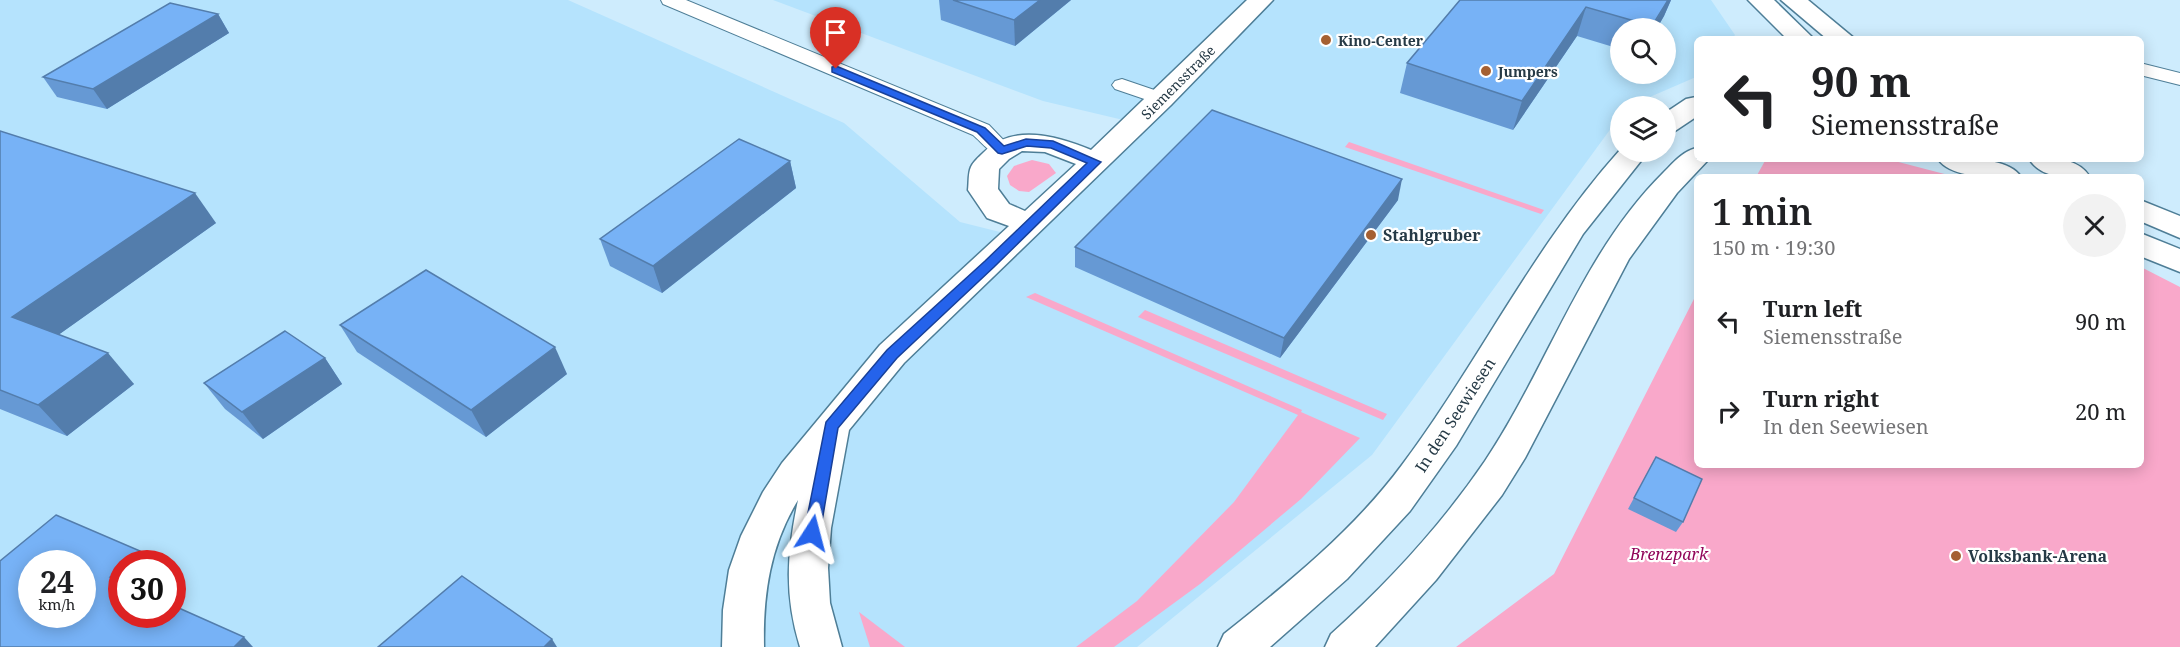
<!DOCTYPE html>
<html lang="en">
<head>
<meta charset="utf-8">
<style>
  :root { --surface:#fff; --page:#f2f2f2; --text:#202124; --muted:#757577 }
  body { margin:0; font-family:"Noto Serif",serif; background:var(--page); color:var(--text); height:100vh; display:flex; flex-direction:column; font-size:22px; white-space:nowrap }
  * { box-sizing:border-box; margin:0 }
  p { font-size:20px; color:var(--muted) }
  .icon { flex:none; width:33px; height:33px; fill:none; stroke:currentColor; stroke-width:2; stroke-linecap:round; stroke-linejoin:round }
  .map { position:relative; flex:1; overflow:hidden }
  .side { position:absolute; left:1694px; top:174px; width:450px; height:294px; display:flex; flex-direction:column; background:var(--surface); border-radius:9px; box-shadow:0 3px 15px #0003 }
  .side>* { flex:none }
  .banner { position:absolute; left:1694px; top:36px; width:450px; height:126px; border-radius:9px; box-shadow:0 3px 15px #0003; background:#fff; color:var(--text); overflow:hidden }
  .buttons { position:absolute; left:1610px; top:18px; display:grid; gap:12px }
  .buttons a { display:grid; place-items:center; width:66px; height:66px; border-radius:50%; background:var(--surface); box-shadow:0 3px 15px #0003; font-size:30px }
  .speed { position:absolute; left:18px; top:550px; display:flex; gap:12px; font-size:30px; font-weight:700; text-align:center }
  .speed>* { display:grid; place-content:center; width:78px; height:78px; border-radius:50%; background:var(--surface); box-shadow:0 3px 15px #0003; line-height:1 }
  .speed small { font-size:15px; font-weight:400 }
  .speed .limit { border:9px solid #d22; background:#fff; color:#111 }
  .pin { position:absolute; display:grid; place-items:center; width:51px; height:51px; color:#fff; margin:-62px -26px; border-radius:50% 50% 50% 0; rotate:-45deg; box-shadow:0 0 6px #0007 }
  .pin .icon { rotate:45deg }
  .me { position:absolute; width:66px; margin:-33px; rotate:9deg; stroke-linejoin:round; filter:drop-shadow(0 0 4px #0008) }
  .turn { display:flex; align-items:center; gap:21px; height:126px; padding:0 18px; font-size:27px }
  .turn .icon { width:78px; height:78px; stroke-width:2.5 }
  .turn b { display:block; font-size:42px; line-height:51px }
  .round { display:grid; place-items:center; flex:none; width:63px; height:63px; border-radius:32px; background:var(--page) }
  .overview { display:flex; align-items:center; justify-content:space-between; height:102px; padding:0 18px }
  h1 { font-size:36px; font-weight:600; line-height:45px }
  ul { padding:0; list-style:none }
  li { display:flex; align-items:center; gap:18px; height:90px; padding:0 18px }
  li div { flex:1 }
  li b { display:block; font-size:22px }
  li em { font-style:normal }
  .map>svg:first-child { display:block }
  .built { fill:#b5e3fd; fill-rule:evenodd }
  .green { fill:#f9a8ca }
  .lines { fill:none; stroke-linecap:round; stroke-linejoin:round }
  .service-casing { stroke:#4e7e97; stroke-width:2 }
  .minor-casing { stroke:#4e7e97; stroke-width:3 }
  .tertiary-casing { stroke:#4e7e97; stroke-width:3 }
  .service { fill:#fff; fill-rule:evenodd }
  .minor { fill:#fff; fill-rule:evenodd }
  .tertiary { fill:#fff; fill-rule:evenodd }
  .wall { fill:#6699d4 }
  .shaded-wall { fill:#537dac }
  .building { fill:#77b2f6; stroke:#537dac; stroke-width:1.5; fill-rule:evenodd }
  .route { fill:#2563eb; stroke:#184099; stroke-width:1.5 }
  .poi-dot { fill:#a56032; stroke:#fff; stroke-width:2 }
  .labels { text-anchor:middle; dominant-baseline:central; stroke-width:4.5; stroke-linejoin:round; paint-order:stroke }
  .far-poi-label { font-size:14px; font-weight:bold; fill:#263a46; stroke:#fff; text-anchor:start }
  .far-street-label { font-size:14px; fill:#263a46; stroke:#fff }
  .poi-label { font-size:16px; font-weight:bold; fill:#263a46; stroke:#fff; text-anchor:start }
  .street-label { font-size:16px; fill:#263a46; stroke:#fff }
  .park-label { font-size:16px; font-style:italic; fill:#910559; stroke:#fff }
</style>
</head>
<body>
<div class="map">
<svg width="2180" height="647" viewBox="0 0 2180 647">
  <rect width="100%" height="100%" fill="#ceecfd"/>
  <path class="built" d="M0 0H568L844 123 960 222 1016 236 1136 123 1043 101 773 0H1711L1735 35 1732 39H1696V77L1629 106H1620V116L1372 455 1137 647H0ZM1620 28H1665V74H1620ZM32 564H82V615H32ZM122 564H172V615H122Z"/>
  <g class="green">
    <polygon points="1349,142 1544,210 1541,214 1345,147"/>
    <polygon points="1766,159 1887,159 1956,177 1756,177"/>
    <polygon points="1032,160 1049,164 1056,173 1029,192 1019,191 1010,185 1007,176 1014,166"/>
    <polygon points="2141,267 2180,287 2180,647 1456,647 1554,574 1696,295 1696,465 2140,465"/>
    <polygon points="1035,293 1302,410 1301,412 1360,438 1301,499 1200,584 1114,647 1076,647 1137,601 1234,502 1298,415 1026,297"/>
    <polygon points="1145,310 1387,414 1383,420 1138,317"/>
    <polygon points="859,612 905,647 870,647"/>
  </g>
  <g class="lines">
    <defs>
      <g id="service">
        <path d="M661 0H686L989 125 1013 150 1010 155C993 159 985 145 973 135L663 4Z"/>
        <polygon points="2140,63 2180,73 2180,85 2140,75"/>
        <polygon points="1122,79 1169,95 1172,99 1169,103 1162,105 1115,89 1112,85 1115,81"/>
      </g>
      <path id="minor" d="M1247 0H1273L1171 105 904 363 849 430 831 528 828 568 830 603 842 647H800C784 595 787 553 798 500 770 546 763 594 764 647H722L723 610 729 570 741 536 763 492 782 463 880 345 1009 226 987 218 968 190C969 183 968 173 971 167 973 162 979 157 983 153 1012 123 1057 136 1091 150ZM1022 151 1045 152 1076 164 1025 211 1009 204 998 189 999 169 1009 159Z"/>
      <g id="tertiary">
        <polygon points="1748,0 1774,0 1814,39 1787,39"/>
        <polygon points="1781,0 1808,0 1855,39 1827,39"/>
        <polygon points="1696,97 1696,117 1675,131 1665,133 1665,113 1686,99"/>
        <path d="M1696 148V159H1709L1677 193 1629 259 1525 458 1502 495 1436 580 1375 647H1325L1331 634C1387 584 1443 523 1485 461 1548 367 1582 253 1664 172 1674 162 1682 152 1696 148Z"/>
        <path d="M1620 150 1648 152 1583 234 1456 446 1410 511 1347 579 1270 647H1218L1224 634C1288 583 1353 531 1402 465 1479 362 1533 247 1620 150Z"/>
        <path d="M1938 159C1960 159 2008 156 2021 177 1999 177 1952 180 1938 159Z"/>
        <path d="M2029 159C2051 159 2077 156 2090 177 2068 177 2043 180 2029 159Z"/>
        <polygon points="2140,200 2180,216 2180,238 2140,221"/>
        <polygon points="2140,233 2180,249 2180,272 2140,256"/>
      </g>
    </defs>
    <use href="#service" class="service-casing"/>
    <use href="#minor" class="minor-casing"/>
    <use href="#tertiary" class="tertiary-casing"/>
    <use href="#service" class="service"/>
    <use href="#minor" class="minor"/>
    <use href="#tertiary" class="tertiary"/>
  </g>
  <g class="wall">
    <polygon points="939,0 1071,0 1015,46 941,20"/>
    <polygon points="1460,0 1671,0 1664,16 1657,28 1620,28 1620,49 1577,36 1513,130 1400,93 1407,63"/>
    <polygon points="218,14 229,33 107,109 57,97 43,77"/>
    <polygon points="0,131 216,223 58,335 134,384 67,436 0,409"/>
    <polygon points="790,161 796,188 662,293 610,266 600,239"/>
    <polygon points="1398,200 1280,358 1075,267 1075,247"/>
    <polygon points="340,325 567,374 486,437 357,352"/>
    <polygon points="325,358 342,384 263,439 225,409 204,383"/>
    <polygon points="1656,457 1683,522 1676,532 1628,509"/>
  </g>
  <g class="shaded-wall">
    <polygon points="1040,0 1071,0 1015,46 1014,20"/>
    <polygon points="1668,0 1671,0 1664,16 1657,28 1652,28"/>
    <polygon points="1586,7 1577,36 1513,130 1522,101"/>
    <polygon points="218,14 229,33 107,109 93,89"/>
    <polygon points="790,161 796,188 662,293 653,266"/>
    <polygon points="1402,179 1398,200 1280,358 1284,338"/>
    <polygon points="195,193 216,223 40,348 12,317"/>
    <polygon points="555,347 567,374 486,437 471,410"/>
    <polygon points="108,353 134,384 67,436 38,405"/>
    <polygon points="325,358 342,384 263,439 242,412"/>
    <polygon points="140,551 153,564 126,564"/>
    <polygon points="122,568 122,588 110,577"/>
    <polygon points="244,637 253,647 234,647"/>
    <polygon points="552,639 557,647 544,647"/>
  </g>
  <g class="building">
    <polygon points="953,0 1040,0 1014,20"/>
    <polygon points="1460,0 1668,0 1652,26 1586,7 1522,101 1407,63"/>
    <polygon points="170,3 218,14 93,89 43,77"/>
    <polygon points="1212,110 1402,179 1284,338 1075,247"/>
    <polygon points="0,131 195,193 12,317 108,353 38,405 0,390"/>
    <polygon points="739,139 790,161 653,266 600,239"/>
    <polygon points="426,270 555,347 471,410 340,325"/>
    <polygon points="285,331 325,358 242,412 204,383"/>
    <polygon points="1656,457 1702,479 1683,522 1634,498"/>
    <path d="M56 515 140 551 126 564H122V568L110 577 122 583V615H172V605L244 637 234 647H0V561ZM32 564H82V615H32Z"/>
    <polygon points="462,576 552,639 544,647 378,647"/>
  </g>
  <polygon class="route" points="836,66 985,128 1004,146 1026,139 1053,141 1101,162 994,267 897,358 838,428 820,533 818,538 812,540 806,538 804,533 826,422 887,350 985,261 1087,163 1051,148 1027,146 1002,154 998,153 977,132 832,72 832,67"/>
  <g class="poi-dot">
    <circle cx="1326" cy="40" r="6"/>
    <circle cx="1486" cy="71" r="6"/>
    <circle cx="1371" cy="235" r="6"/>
    <circle cx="1956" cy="556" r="6"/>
  </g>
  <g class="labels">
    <g class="far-poi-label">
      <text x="1338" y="40">Kino-Center</text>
      <text x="1498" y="71">Jumpers</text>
    </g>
    <g class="far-street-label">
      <text transform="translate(1178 82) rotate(-45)">Siemensstraße</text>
    </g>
    <g class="poi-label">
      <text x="1383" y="235">Stahlgruber</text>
      <text x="1968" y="556">Volksbank-Arena</text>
    </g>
    <g class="street-label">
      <text transform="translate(1455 415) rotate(-57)">In den Seewiesen</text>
    </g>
    <g class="park-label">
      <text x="1669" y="554">Brenzpark</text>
    </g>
  </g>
</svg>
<div class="buttons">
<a><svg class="icon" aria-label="search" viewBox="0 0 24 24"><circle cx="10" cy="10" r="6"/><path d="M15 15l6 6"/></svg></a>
<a><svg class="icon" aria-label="layers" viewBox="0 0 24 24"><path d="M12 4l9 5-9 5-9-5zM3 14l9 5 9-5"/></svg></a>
</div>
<div class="speed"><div>24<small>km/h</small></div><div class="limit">30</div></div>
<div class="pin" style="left:836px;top:69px;background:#d93025"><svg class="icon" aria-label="arrive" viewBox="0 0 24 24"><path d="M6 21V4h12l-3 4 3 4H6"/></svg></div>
<svg class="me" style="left:812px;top:533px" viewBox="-20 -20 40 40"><path d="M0-17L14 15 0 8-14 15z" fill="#2563eb" stroke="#fff" stroke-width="4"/></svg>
<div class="banner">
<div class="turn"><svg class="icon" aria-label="left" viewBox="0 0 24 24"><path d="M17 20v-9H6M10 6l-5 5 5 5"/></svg><div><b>90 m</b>Siemensstraße</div></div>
</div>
<section class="side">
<div class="overview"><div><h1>1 min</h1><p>150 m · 19:30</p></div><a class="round"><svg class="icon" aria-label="close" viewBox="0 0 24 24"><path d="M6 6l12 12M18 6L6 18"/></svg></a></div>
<ul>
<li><svg class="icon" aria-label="left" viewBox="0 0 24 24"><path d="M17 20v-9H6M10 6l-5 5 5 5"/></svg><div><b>Turn left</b><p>Siemensstraße</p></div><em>90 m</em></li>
<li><svg class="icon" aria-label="right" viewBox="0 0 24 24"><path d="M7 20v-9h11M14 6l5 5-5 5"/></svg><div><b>Turn right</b><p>In den Seewiesen</p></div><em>20 m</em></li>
</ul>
</section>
</div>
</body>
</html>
